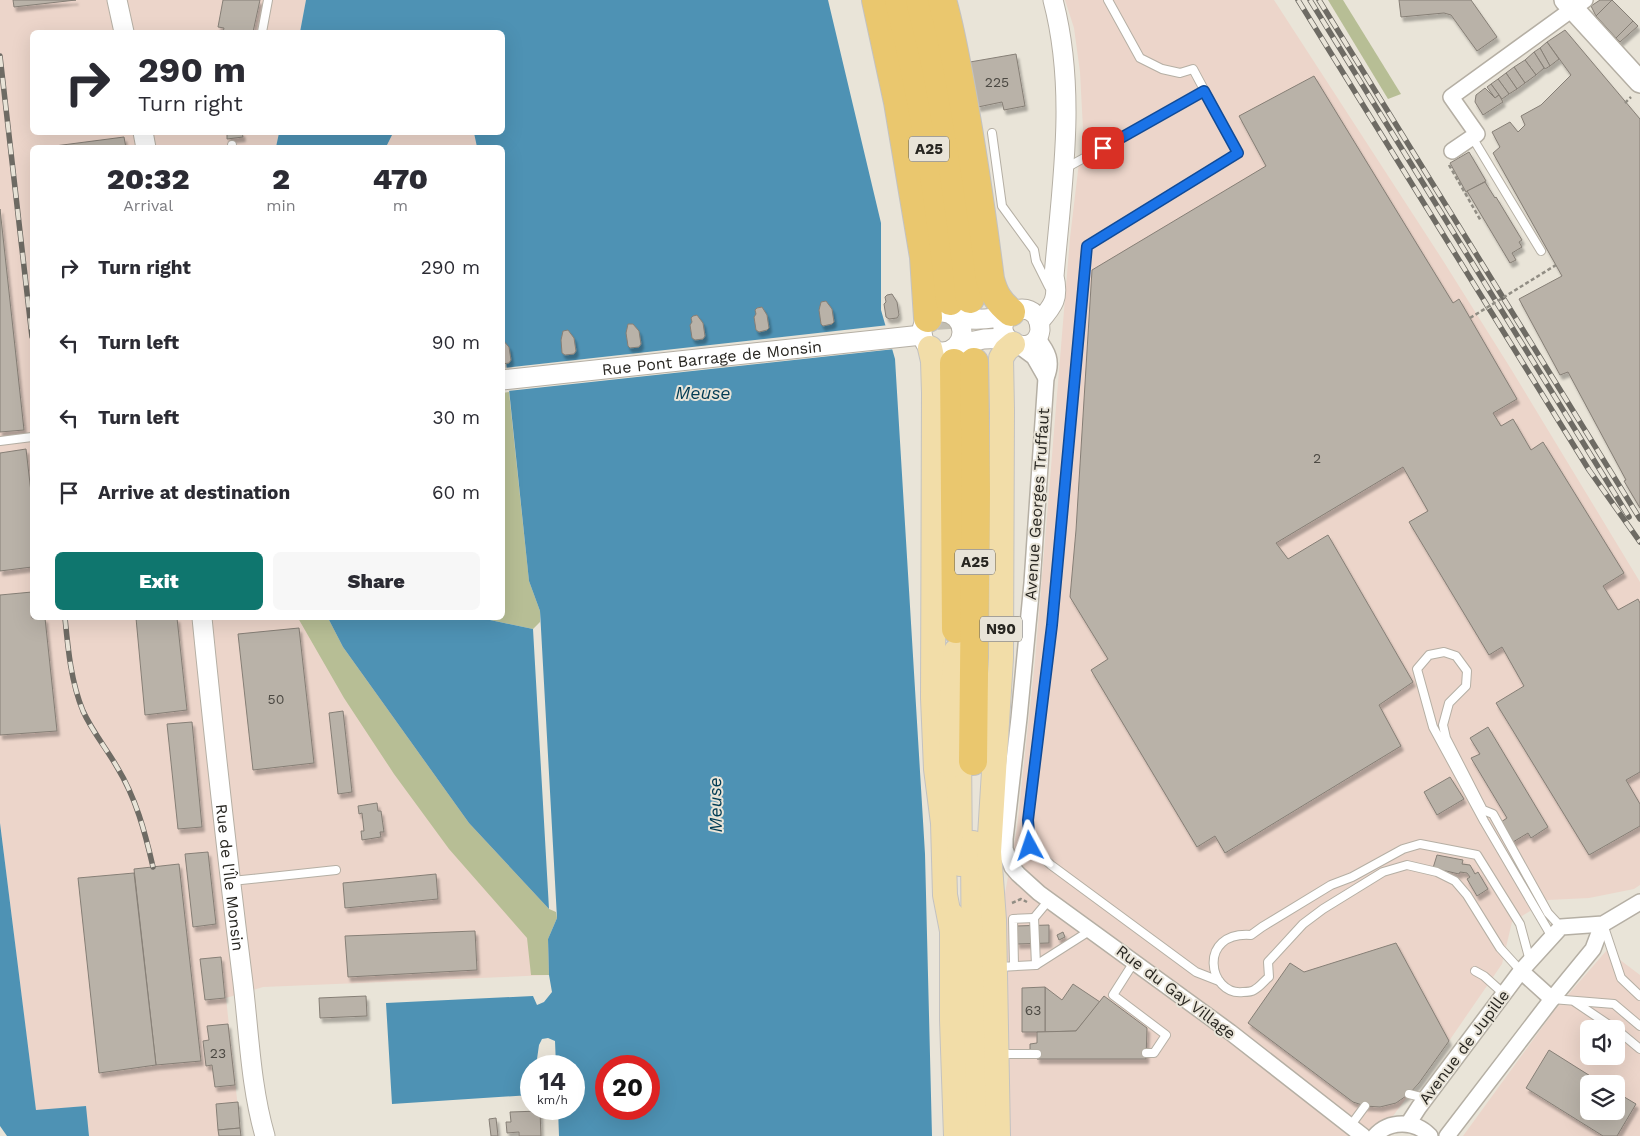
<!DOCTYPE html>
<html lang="en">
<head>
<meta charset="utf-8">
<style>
  :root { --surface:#fff; --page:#f7f7f7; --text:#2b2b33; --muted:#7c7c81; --accent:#0f766e }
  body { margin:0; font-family:"Work Sans",sans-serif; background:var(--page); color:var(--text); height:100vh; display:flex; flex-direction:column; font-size:19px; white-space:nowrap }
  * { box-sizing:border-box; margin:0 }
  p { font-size:16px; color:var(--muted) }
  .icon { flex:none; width:28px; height:28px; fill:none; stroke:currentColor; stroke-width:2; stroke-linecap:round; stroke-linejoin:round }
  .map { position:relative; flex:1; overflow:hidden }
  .side { position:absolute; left:30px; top:145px; width:475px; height:475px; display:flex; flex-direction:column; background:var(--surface); border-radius:8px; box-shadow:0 5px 20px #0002 }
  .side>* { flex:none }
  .banner { position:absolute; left:30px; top:30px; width:475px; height:105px; border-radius:8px; box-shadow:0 5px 20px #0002; background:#fff; color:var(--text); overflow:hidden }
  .buttons { position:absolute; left:1580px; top:1020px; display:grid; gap:10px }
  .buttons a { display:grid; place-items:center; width:45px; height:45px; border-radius:8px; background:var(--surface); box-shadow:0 5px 20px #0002; font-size:25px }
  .speed { position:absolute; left:520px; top:1055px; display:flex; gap:10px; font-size:25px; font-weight:700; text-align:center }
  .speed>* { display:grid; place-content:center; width:65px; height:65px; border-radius:50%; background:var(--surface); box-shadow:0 5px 20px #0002; line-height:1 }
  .speed small { font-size:12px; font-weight:400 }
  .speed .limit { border:8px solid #d22; background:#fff; color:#111 }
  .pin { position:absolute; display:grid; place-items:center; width:42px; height:42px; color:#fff; margin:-21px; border-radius:10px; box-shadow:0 2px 8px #0006 }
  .me { position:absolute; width:55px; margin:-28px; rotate:355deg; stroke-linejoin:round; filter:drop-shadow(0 0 4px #0008) }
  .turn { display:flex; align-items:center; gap:18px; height:105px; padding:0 25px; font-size:22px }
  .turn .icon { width:65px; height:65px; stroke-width:2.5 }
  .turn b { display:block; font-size:35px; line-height:42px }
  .eta { display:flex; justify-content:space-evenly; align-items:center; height:85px; text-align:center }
  .eta b { font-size:30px; font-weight:800; line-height:35px }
  .action { display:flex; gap:10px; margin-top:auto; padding:10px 25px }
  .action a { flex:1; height:58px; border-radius:8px; background:var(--accent); color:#fff; font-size:20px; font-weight:800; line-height:58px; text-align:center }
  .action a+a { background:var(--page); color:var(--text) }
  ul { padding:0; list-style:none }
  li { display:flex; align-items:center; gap:15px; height:75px; padding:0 25px }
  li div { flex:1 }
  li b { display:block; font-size:19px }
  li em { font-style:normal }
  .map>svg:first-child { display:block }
  .industrial { fill:#ecd5ca; fill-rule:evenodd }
  .green { fill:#b7be95 }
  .water { fill:#4e92b4; fill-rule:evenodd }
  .pier { fill:#e9e4d8 }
  .building { fill:#b9b2a8; stroke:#867f76; filter:url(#shadow) }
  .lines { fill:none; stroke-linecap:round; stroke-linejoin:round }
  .motorway-tunnel { stroke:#c2beb3; stroke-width:28; stroke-dasharray:28 14; stroke-linecap:butt }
  .service-casing { stroke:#b5afa4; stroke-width:10 }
  .minor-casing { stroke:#b5afa4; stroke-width:18 }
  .tertiary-casing { stroke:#b5afa4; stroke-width:21 }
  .secondary-casing { stroke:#b5afa4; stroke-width:24 }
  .primary-casing { stroke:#c3c2c1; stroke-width:26 }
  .motorway-casing { stroke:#c3c2c1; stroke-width:30 }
  .path { stroke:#918d84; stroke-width:2.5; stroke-dasharray:4 2.5; stroke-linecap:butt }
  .service { stroke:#fff; stroke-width:8 }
  .minor { stroke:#fff; stroke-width:15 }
  .tertiary { stroke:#fff; stroke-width:19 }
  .secondary { stroke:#fff; stroke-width:21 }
  .primary { stroke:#f2dda8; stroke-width:24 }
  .motorway { stroke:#eac76e; stroke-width:28 }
  .rail-casing { stroke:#6e6b64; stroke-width:5.5 }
  .rail { stroke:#e9e4d8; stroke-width:4; stroke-dasharray:11; stroke-linecap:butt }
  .path-bridge { stroke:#918d84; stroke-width:2.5; stroke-dasharray:4 2.5; stroke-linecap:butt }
  .route-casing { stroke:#114b97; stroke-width:12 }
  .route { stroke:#1a73e8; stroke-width:9 }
  .labels { text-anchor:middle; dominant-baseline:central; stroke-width:4; stroke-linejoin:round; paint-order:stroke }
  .number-label { font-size:14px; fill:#4c4943 }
  .shield { fill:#e9e4d8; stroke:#625f58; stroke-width:1 }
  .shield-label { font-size:15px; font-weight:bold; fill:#282621 }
  .street-label { font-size:16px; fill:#282621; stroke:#e9e4d8 }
  .water-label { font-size:18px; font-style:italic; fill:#003b53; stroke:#e9e4d8 }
</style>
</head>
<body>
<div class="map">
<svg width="1640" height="1136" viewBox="0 0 1640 1136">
  <defs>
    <filter id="shadow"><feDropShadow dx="2.5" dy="4.5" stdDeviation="1" flood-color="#0004"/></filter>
  </defs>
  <rect width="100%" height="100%" fill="#e9e4d8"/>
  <g class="industrial">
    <polygon points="0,0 306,0 300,32 32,32 32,132 279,133 276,147 32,148 32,618 328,618 343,647 549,909 556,912 548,939 549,975 263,987 226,998 241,1136 89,1136 85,1106 36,1111 0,823"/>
    <polygon points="1065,0 1274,0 1442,259 1511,369 1640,582 1640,885 1634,889 1589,898 1548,900 1512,922 1502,964 1449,1041 1378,1136 1008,1136 1001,915 1017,828 1035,661 1070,238 1083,129 1080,72 1074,28"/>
    <polygon points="393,132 474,133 477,147 386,148"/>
    <path d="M1607 950 1640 975V1136H1463L1554 1011ZM1589 1029H1616V1056H1589ZM1589 1084H1616V1111H1589Z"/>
  </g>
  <g class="green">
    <polygon points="1328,0 1343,0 1401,94 1388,99"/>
    <polygon points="509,392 529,581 540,611 540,622 533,629 490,620 487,618 502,618 502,393"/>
    <polygon points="298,618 328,618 343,647 469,823 549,909 556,912 557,918 548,939 549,975 531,975 527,938 449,849 394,774 344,698"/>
  </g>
  <g class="water">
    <path d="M306 0H828L881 223V310L895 359 925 854 932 1136H559L558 1109H574V1066H556L555 1041 548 1038 542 1039 539 1045 536 1066H531V1095L392 1104 386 1003 533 996 537 1005 544 1002 552 992 549 975 548 939 557 918 540 611 529 581 505 351 502 322V148L477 147 474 133 502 132V32H300ZM606 1066H649V1109H606Z"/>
    <polygon points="279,133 279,132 393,133 386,147 276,147"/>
    <polygon points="328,618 487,618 490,620 533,629 549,909 469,823 343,647"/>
    <polygon points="0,823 36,1110 86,1106 89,1136 7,1136 0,1126"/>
  </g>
  <polygon class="pier" points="889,325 895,349 507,391 504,368"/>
  <g class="building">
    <polygon points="13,0 76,0 14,7"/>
    <polygon points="223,0 260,0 253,32 223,32 224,28 218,27"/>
    <polygon points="1399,0 1471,0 1497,37 1477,51 1451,15 1444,13 1401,17"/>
    <polygon points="1600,0 1612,0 1596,16 1591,6"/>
    <polygon points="1612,0 1633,21 1616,38 1596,16"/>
    <polygon points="1633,21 1638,26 1620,42 1616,38"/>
    <polygon points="1565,30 1640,119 1640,508 1624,481 1626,480 1568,372 1560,375 1519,299 1562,276 1493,153 1500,147 1492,132 1510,122 1518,132 1525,125 1521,116 1541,105 1571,75 1547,42"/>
    <polygon points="1547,42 1559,59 1550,66 1540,48"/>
    <polygon points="1540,48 1550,66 1545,69 1534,52"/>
    <polygon points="1534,52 1544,68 1536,75 1525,60"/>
    <polygon points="1016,54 1025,106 1004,110 1002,102 978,107 970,62"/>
    <polygon points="1525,60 1536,75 1525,83 1514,67"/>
    <polygon points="1514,67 1525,83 1517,89 1506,73"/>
    <polygon points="1506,73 1517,89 1509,94 1498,79"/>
    <polygon points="1314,76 1453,303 1459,299 1517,399 1493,413 1501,426 1513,419 1531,450 1543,442 1624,573 1603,586 1618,610 1638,599 1640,603 1640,772 1626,780 1640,804 1640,826 1589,855 1496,703 1524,686 1502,647 1489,655 1409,522 1428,511 1403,467 1276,543 1288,559 1328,535 1413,682 1379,705 1401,746 1225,853 1215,836 1197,847 1091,670 1108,659 1070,597 1076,530 1092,270 1266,166 1239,116"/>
    <polygon points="1498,79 1509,94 1502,99 1491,84"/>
    <polygon points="1491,84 1499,95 1495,98 1487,87"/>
    <polygon points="1485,88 1495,98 1499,95 1503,102 1483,115 1475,102 1476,95"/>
    <polygon points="227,132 242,132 243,137 227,139"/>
    <polygon points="124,137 126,148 47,148 47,147"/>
    <polygon points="1469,152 1486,181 1466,192 1450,163"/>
    <polygon points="1485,182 1495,198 1496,197 1522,240 1519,242 1522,247 1512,253 1516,260 1510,263 1467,191"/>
    <polygon points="0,209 24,430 0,432"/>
    <polygon points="892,294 897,302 899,315 897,318 889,319 886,317 884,304 886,302 885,297 887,295"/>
    <polygon points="826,301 832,309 834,322 832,324 823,326 821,324 819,310 821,302"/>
    <polygon points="762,307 767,315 769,328 767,330 759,332 756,330 754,317 756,314 755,310 757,308"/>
    <polygon points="697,315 703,323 705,336 703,339 695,340 692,338 690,325 692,322 691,318 693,316"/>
    <polygon points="628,324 633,324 639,331 641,344 639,347 630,348 628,346 626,333"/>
    <polygon points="568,330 574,338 576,351 574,354 565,355 562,353 561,340 563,331"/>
    <polygon points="502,339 509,347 511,360 509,363 502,364"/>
    <polygon points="26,449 32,501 32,567 0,571 0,453"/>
    <polygon points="32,592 32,618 45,618 57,731 0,735 0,595"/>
    <polygon points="136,618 177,618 187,710 145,715"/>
    <polygon points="299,628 314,763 253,770 238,634"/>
    <polygon points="343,711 352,792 338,794 329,713"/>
    <polygon points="192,722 202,827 178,829 167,724"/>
    <polygon points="1488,727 1548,827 1531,838 1528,833 1513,842 1501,822 1507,818 1471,758 1480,754 1470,738"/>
    <polygon points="1450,777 1464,799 1437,815 1424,792"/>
    <polygon points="377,803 378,811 381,811 384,832 380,832 381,837 362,840 361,831 364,831 362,813 359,814 358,806"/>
    <polygon points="208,852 216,924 193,927 185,854"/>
    <polygon points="1437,855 1463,860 1462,864 1470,865 1475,874 1478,872 1488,889 1477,896 1467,879 1470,877 1467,873 1460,872 1459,874 1433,868"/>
    <polygon points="179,864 201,1061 156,1065 134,869"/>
    <polygon points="134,873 156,1065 99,1073 78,878"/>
    <polygon points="436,874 438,899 345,908 343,883"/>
    <polygon points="1049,925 1049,943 1017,944 1016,926"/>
    <polygon points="475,931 477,970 348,977 345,936"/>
    <polygon points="1063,932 1065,937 1059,940 1057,935"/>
    <polygon points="1396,943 1449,1041 1419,1083 1409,1094 1396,1103 1380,1107 1365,1106 1353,1102 1248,1023 1290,963 1304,972"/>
    <polygon points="221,957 225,998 205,1000 200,959"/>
    <polygon points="1073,984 1100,1002 1076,1031 1045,1032 1045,987 1062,1000"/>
    <polygon points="1045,987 1045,1032 1022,1032 1022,988"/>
    <polygon points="366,996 367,1016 320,1018 319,998"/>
    <polygon points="1104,996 1147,1028 1146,1059 1037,1059 1037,1051 1030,1051 1030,1044 1037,1043 1037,1032 1076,1031"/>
    <polygon points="228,1024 235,1085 215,1087 212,1065 206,1066 203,1041 209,1040 207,1026"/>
    <polygon points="1549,1050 1603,1084 1589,1084 1589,1111 1616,1111 1616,1092 1636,1104 1617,1136 1603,1136 1526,1088"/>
    <polygon points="238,1102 240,1128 218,1130 216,1104"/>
    <polygon points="540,1111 541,1136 519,1136 519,1132 507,1133 506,1122 511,1122 510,1112"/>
    <polygon points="496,1118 498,1136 491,1136 489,1119"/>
    <polygon points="240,1128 241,1136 219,1136 218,1130"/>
  </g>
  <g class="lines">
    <polyline class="motorway-tunnel" points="950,301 954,363"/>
    <defs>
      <g id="service">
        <polyline points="1108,0 1140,58 1162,69 1180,73 1193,69 1238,153 1087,246 1052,625 1028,820 1030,846 1051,865 1196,972 1219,981"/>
        <polyline points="262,32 268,0"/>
        <polyline points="992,133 1002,206 1034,250 1036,261 1049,287"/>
        <polyline points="1472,137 1541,251"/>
        <polyline points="232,148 232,145"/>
        <polyline points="1066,168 1204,91"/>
        <polyline points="0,441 32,437"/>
        <polyline points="232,881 336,870"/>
        <polyline points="1603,924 1621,978 1640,996"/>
        <polyline points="1552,937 1484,821 1433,727 1417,669 1429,655 1444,652 1456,656 1467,671 1466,686 1449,703 1443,725 1446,738 1483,810 1493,814 1548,913 1561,927"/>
        <polyline points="1134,962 1113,995 1166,1035 1154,1053 1146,1053"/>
        <polyline points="1036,965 1034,918 1049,900"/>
        <polyline points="1014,966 1013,919 1034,918"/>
        <polyline points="999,967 1036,965 1091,930"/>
        <polyline points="1475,971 1484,976 1504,994"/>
        <path d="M1521 971 1500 948 1467 895 1455 881 1437 872 1407 865 1383 872 1323 909 1303 924 1268 962 1269 977C1264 981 1260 987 1254 990 1251 992 1247 992 1243 992 1208 996 1197 931 1251 935L1262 927 1331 885 1352 877 1403 849 1420 844 1477 855 1520 924 1530 961"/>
        <polyline points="1552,999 1614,1004 1640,1026"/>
        <polyline points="1575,1002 1615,1029"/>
        <polyline points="1616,1029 1640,1049"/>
        <polyline points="1000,1054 1037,1054"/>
        <polyline points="1409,1094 1425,1098"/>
        <polyline points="1351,1125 1365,1106"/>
      </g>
      <g id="minor">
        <polyline points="1452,151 1477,134 1451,97 1585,0"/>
        <path d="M1037 338C1048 352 1053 361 1046 378L1032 583 1019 718 1005 839V849L1012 867 1018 874 1039 893 1230 1032 1363 1136"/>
        <polyline points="1019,346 1034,357 1046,378"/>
        <polyline points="1521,971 1552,999"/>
        <polyline points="1408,1124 1419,1107 1521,971 1561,927 1603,924 1640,902"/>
        <path d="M1375 1136C1389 1120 1415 1120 1430 1136"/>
        <polyline points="1447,1136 1552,999 1593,949 1602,925"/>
      </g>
      <g id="tertiary">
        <polyline points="117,0 124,32"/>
        <polyline points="143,132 146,148"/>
        <circle cx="942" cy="332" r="20"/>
        <path d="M957 318C973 320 993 320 1008 314 1013 312 1016 309 1022 309 1027 309 1032 311 1036 315 1039 320 1040 324 1040 330 1036 361 986 340 1009 314"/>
        <path d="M1039 322C1054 305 1059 298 1054 276 1062 184 1077 91 1053 0"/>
        <polyline points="959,344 984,339 1006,338"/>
        <path id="s1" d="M502 380 922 335"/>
        <path id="s2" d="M202 618C214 737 227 856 242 975 249 1029 250 1084 265 1136"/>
      </g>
      <polyline id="secondary" points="1565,0 1640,82"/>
      <g id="primary">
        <polyline points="930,348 933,361 934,393 933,698 936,769 943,823 945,895 952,931"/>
        <polyline points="959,747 960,864"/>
        <polyline points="951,766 952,702 956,651"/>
        <polyline points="973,843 974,1007 977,1136"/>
        <polyline points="952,915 952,1020 956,1136"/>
        <polyline points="998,1136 994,920 989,852 1001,658 1002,410 1001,358 1006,350 1013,344"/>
      </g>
      <g id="motorway">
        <polyline points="876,0 898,102 924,257 928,318"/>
        <path d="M899 0C923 99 940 199 950 301"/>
        <path d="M920 0C926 27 934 54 939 82 952 154 962 226 970 299"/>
        <path d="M942 0C951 31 956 62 962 94 973 155 982 217 990 279 994 294 999 303 1011 312"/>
        <polyline points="954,363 956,629"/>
        <polyline points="973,761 976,492 974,362"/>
      </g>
    </defs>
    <use href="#service" class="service-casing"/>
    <use href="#minor" class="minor-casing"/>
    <use href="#tertiary" class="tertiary-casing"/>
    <use href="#secondary" class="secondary-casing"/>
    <use href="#primary" class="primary-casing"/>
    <use href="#motorway" class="motorway-casing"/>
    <g class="path">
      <polyline points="1625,103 1631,97"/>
      <polyline points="1449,165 1481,221"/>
      <polyline points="1012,903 1021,899 1027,902"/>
    </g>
    <use href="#service" class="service"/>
    <use href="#minor" class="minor"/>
    <use href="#tertiary" class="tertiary"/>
    <use href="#secondary" class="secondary"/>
    <use href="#primary" class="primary"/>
    <use href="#motorway" class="motorway"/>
    <defs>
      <g id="rail">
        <polyline points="1298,0 1589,470 1640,542"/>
        <polyline points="1310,0 1629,517"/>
        <polyline points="1319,0 1640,519"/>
        <polyline points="0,56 32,337"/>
        <path d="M65 618C68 649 71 682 83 711 92 731 106 748 117 767 136 798 145 832 153 867"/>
      </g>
    </defs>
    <use href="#rail" class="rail-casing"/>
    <use href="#rail" class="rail"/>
    <polyline class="path-bridge" points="1470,318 1556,265"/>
  </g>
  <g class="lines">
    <defs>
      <polyline id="route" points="1030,846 1028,820 1052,625 1087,246 1238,153 1204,91 1103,148"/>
    </defs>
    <use href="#route" class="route-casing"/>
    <use href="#route" class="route"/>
  </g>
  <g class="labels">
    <g class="number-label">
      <text x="997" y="82">225</text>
      <text x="1317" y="458">2</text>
      <text x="276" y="699">50</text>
      <text x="1033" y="1010">63</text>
      <text x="218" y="1053">23</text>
    </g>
    <g class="shield">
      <rect x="909" y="136.5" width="40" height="25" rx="4"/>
      <rect x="955" y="549.5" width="40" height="25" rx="4"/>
      <rect x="980" y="616.5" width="42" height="25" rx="4"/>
    </g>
    <g class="shield-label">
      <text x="929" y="149">A25</text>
      <text x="975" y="562">A25</text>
      <text x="1001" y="629">N90</text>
    </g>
    <g class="street-label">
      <text stroke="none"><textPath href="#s1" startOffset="211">Rue Pont Barrage de Monsin</textPath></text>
      <text transform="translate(1037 504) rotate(-86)">Avenue Georges Truffaut</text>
      <text stroke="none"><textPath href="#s2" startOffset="261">Rue de l'Île Monsin</textPath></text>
      <text transform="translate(1176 992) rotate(37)">Rue du Gay Village</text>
      <text transform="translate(1464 1047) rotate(-53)">Avenue de Jupille</text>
    </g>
    <g class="water-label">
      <text x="703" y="392">Meuse</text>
      <text transform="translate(715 805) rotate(-91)">Meuse</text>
    </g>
  </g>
</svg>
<div class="buttons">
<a><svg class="icon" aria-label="sound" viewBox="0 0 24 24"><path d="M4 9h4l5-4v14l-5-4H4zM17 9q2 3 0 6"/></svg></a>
<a><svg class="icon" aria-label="layers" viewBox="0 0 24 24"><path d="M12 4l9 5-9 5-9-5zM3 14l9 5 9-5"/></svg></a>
</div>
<div class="speed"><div>14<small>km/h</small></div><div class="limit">20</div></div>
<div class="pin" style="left:1103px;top:148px;background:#d93025"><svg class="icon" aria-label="arrive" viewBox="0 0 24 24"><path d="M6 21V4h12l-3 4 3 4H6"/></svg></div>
<svg class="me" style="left:1030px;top:846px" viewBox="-20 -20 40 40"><path d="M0-17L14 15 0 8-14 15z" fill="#1a73e8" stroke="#fff" stroke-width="4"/></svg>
<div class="banner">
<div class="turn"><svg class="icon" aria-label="right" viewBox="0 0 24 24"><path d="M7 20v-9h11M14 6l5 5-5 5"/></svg><div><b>290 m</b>Turn right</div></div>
</div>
<section class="side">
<div class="eta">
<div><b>20:32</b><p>Arrival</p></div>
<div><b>2</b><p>min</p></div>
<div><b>470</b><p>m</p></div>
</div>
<ul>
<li><svg class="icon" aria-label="right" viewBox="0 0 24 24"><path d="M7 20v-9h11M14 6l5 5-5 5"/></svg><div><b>Turn right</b></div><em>290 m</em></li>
<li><svg class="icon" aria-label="left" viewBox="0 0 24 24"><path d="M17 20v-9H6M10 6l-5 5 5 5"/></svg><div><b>Turn left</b></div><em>90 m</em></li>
<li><svg class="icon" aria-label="left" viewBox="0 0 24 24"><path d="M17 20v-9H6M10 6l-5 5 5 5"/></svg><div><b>Turn left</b></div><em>30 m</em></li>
<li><svg class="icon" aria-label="arrive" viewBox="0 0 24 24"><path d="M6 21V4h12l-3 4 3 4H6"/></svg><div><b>Arrive at destination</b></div><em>60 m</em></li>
</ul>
<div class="action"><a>Exit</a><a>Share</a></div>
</section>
</div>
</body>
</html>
